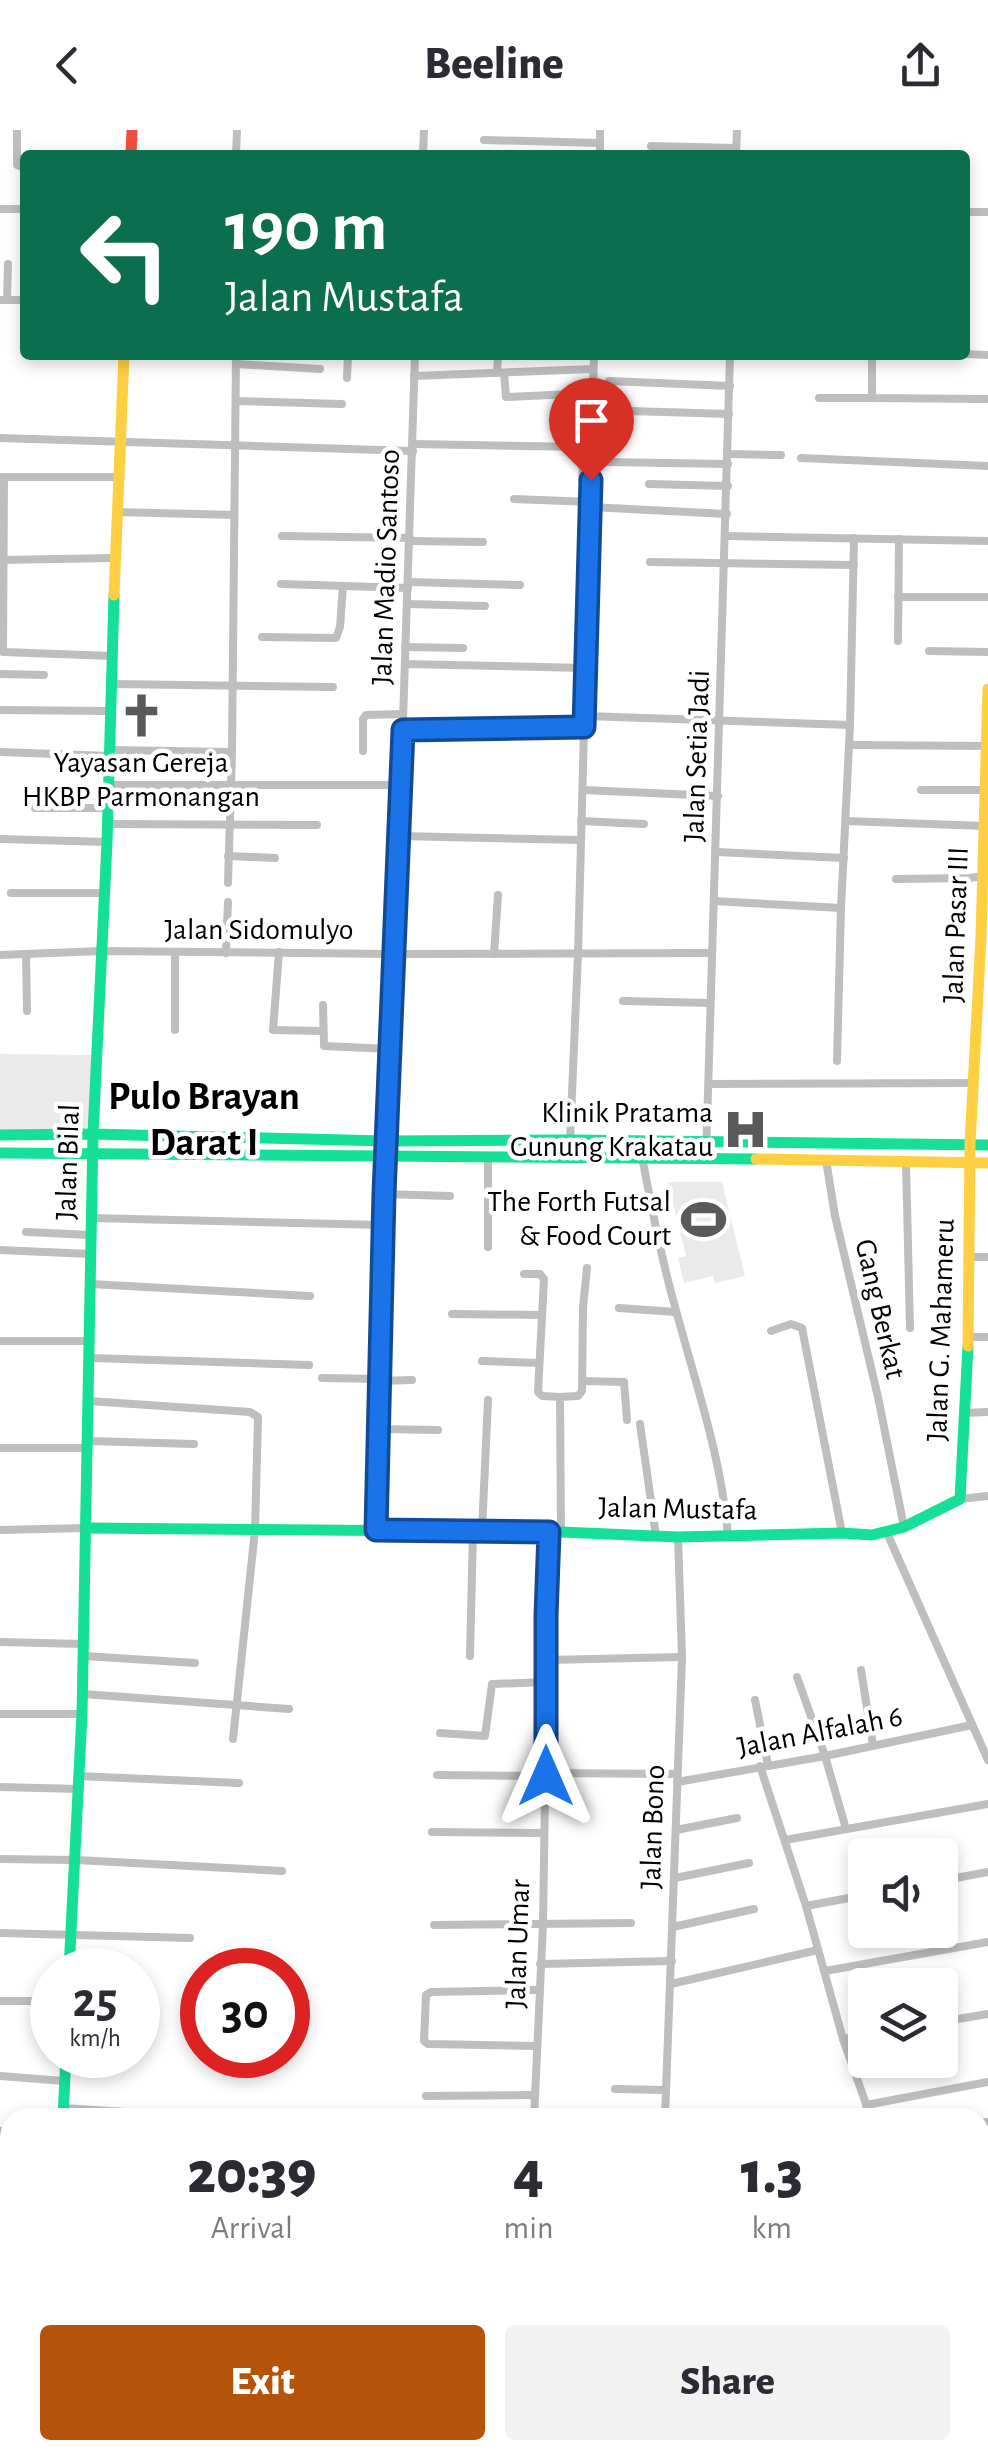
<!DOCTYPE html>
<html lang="en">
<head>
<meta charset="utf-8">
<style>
  :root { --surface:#fff; --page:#f2f2f3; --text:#2b2b33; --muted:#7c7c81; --accent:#b45309 }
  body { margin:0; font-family:"Alegreya Sans",sans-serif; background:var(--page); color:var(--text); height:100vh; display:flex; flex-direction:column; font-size:38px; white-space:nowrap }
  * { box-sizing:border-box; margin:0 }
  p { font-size:32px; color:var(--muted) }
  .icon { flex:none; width:55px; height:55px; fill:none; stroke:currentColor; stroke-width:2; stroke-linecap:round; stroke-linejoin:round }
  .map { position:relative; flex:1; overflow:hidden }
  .details { position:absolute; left:0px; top:1978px; width:990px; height:352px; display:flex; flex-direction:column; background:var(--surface); border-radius:30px 30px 0 0; box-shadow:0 5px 15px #0003 }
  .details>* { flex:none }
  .top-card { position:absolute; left:20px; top:20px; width:950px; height:210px; border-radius:10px; box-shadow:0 5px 15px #0003; background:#0b6e4f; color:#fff; overflow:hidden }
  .fabs { position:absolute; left:848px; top:1708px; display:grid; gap:20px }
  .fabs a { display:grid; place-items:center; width:110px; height:110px; border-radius:10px; background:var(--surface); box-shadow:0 5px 15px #0003; font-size:50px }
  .speed { position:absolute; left:30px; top:1818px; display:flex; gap:20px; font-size:50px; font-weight:700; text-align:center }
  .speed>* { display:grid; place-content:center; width:130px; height:130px; border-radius:50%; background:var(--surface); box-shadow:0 5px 15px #0003; line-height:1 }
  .speed small { font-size:25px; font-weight:400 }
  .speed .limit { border:15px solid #d22; background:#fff; color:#111 }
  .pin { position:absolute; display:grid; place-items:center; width:85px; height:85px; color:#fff; margin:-102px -42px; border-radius:50% 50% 50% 0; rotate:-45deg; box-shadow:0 0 10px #0007 }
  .pin .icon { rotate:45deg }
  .me { position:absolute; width:110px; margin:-55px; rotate:0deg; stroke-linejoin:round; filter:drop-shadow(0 0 8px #0008) }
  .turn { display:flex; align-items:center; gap:35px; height:210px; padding:0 40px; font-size:45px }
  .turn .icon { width:130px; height:130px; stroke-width:2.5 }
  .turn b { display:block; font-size:70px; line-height:85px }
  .eta { display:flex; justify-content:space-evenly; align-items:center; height:170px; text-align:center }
  .eta b { font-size:60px; font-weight:800; line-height:70px }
  .button { display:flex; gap:20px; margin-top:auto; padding:20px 40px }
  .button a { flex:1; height:115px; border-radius:10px; background:var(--accent); color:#fff; font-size:40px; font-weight:800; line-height:115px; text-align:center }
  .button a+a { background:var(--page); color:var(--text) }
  header { display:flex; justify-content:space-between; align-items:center; height:130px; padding:0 40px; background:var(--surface); font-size:45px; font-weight:800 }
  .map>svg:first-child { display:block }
  .green { fill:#eaeaea }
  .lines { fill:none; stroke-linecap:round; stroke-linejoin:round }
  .street { stroke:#bebebe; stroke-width:8 }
  .fast { stroke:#16e098; stroke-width:11 }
  .slow { stroke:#ffcf43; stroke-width:11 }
  .jam { stroke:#f24e42; stroke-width:11 }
  .rail-casing { stroke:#bdbdbd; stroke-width:6 }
  .rail { stroke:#fff; stroke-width:2.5; stroke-dasharray:8; stroke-linecap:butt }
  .route-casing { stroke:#114b97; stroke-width:25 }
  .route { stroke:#1a73e8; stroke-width:18 }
  .labels { text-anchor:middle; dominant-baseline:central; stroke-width:9; stroke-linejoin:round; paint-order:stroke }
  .street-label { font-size:30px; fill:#000; stroke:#fff }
  .poi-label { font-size:30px; fill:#000; stroke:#fff; text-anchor:end }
  .district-label { font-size:40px; font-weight:bold; fill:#000; stroke:#fff }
</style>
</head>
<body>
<header><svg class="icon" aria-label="back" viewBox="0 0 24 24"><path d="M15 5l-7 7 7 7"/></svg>Beeline<svg class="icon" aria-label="share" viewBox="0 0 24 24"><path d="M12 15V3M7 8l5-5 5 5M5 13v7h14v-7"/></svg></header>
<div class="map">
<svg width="988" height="2329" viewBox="0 0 988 2329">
  <rect width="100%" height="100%" fill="#fff"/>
  <g class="green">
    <polygon points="0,924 94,925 91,988 86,998 78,1000 0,1000"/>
    <polygon points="668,1052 722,1052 745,1146 715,1153 713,1146 684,1153 678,1128 686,1126"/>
  </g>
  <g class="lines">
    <g class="street">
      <polyline points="17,0 17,35 25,38"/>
      <polyline points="484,10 600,13"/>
      <polyline points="651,16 736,18"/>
      <polyline points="236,25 237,0"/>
      <polyline points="254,25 351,25"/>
      <polyline points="397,25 420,25"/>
      <polyline points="423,25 424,0"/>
      <polyline points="600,25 600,0"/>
      <polyline points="736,25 737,0"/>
      <polyline points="0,79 25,79"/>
      <polyline points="965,82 988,82"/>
      <polyline points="0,170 25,170"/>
      <polyline points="7,170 8,134"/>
      <polyline points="965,224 988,225"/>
      <polyline points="872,225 872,268 988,269"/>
      <polyline points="236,234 320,239"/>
      <polyline points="497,243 498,225"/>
      <polyline points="504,243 506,267 593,263"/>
      <polyline points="414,246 593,239"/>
      <polyline points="347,248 348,225"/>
      <polyline points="609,251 730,256"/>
      <polyline points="819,268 872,268"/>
      <polyline points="236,271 342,274"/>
      <polyline points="598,280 729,284"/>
      <polyline points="0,308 413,321"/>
      <polyline points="413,314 584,317 582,350"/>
      <polyline points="584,317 584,283"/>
      <polyline points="728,324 781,325"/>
      <polyline points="801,328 988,336"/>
      <polyline points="607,332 728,334"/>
      <polyline points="2,347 118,347"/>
      <polyline points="4,347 3,522 113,526"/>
      <polyline points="649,354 728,356"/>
      <polyline points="514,369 590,372"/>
      <polyline points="590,377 727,384"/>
      <polyline points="116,382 234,385"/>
      <polyline points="282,406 410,408"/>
      <polyline points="726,406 988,411"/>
      <polyline points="410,411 483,412"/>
      <polyline points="0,430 115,428"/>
      <polyline points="650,432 854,435"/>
      <polyline points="408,452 520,455"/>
      <polyline points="281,454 408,458"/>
      <polyline points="898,467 988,467"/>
      <polyline points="407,474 485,476"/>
      <polyline points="262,507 336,508 340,497 343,456"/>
      <polyline points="898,511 899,409"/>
      <polyline points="405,517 463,518"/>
      <polyline points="929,521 988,522"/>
      <polyline points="405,534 586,538"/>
      <polyline points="0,544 44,545"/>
      <polyline points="112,554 333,557"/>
      <polyline points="0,580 110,581"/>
      <polyline points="585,586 850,595"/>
      <polyline points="403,600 584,597"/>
      <polyline points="849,615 988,616"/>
      <polyline points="110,620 232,622"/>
      <polyline points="363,621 363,589 366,585 403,584"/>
      <polyline points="0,622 110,626"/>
      <polyline points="109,655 401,655"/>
      <polyline points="583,660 718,666"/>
      <polyline points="921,660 985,660"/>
      <polyline points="35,678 108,678"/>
      <polyline points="581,691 644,694"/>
      <polyline points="846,691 985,696"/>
      <polyline points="108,694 317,695"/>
      <polyline points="399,706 581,710"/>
      <polyline points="0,709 107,712"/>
      <polyline points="716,722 844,728"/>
      <polyline points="228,726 275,728"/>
      <polyline points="896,749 969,748 984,746"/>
      <polyline points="228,753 232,622 236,225"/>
      <polyline points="11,763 105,763"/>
      <polyline points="714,771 841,778"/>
      <polyline points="279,822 273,900 322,901"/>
      <polyline points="226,823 228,772"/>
      <polyline points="26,824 27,881"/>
      <polyline points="494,824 498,765"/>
      <polyline points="0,825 102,821 394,824 711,823"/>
      <polyline points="623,871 710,873"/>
      <polyline points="323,875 324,916 390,919"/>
      <polyline points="175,900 175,822"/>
      <polyline points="837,931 841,778 850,595 854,408"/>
      <polyline points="709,954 973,953"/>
      <polyline points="570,1010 578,824 594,225"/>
      <path d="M642 1027C652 1079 662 1132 677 1184 697 1258 722 1330 728 1407"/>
      <polyline points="706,1029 730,225"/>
      <polyline points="826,1030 835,1086 878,1267 904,1397"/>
      <polyline points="906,1033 910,1198"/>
      <polyline points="383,1064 450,1066"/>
      <polyline points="91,1088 383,1095"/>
      <polyline points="26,1102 91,1105"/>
      <polyline points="488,1117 488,1026"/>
      <polyline points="0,1120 90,1124"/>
      <polyline points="971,1127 988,1127"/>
      <polyline points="524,1144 540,1144 544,1149 538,1262 542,1266 560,1267"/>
      <polyline points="90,1154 310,1166"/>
      <polyline points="619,1178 676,1182"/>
      <polyline points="452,1184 542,1185"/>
      <polyline points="771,1201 791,1194 802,1198 842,1403"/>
      <polyline points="968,1207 988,1207"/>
      <polyline points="0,1211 90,1211"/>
      <polyline points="90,1228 309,1235"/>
      <polyline points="482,1231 539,1233"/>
      <polyline points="322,1248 380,1249"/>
      <polyline points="380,1251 412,1250"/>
      <polyline points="583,1251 624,1252 627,1290"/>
      <polyline points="89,1271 250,1282 258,1287 255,1400 233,1609"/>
      <polyline points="964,1283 988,1282"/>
      <polyline points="640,1294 656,1406"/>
      <polyline points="378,1299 438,1300"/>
      <polyline points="88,1311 194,1314"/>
      <polyline points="0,1318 88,1318"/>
      <polyline points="960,1369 988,1366"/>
      <polyline points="0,1400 86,1398"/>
      <polyline points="376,1400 383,1064 399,712 415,225"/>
      <polyline points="482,1401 488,1270"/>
      <polyline points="561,1402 560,1267 578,1266 582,1261 583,1178 587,1138"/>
      <polyline points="887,1403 988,1630"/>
      <polyline points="0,1512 84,1514"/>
      <polyline points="84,1526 195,1533"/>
      <polyline points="470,1526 473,1401"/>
      <polyline points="546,1530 682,1527"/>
      <polyline points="861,1540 873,1615"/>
      <polyline points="797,1547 825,1626 846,1699"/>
      <polyline points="83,1564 289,1579"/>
      <polyline points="755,1570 768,1635"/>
      <polyline points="0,1584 82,1584"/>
      <polyline points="440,1603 485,1606 492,1554 546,1552"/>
      <polyline points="760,1636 806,1776 843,1909 871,1988"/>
      <polyline points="546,1643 677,1644"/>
      <polyline points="437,1645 546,1646"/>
      <polyline points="78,1646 239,1653"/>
      <polyline points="677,1652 825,1626 972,1595"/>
      <polyline points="0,1657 78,1659"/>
      <polyline points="676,1700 737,1688"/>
      <polyline points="432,1702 544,1703"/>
      <polyline points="785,1710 988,1674"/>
      <polyline points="0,1729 76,1730 282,1741"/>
      <polyline points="675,1748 749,1733"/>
      <polyline points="940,1751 988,1742"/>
      <polyline points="806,1776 865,1765"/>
      <polyline points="434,1795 631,1793"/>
      <polyline points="673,1797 754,1779"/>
      <polyline points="0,1803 190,1808"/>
      <polyline points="540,1834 672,1831"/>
      <polyline points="825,1841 988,1812"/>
      <polyline points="671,1854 818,1820"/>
      <polyline points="0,1871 52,1871"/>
      <polyline points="940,1892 988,1884"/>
      <polyline points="843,1909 865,1905"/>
      <polyline points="537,1916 428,1914 424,1911 426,1865 431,1862 539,1860"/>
      <polyline points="0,1946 64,1951"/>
      <polyline points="615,1959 666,1960"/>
      <polyline points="426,1966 535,1965"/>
      <polyline points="866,1975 988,1952"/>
      <polyline points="63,1978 219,1988"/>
      <polyline points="534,1988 543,1795 549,1402"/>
      <polyline points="665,1988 682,1527 678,1407"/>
      <polyline points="980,1993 988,1992"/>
      <polyline points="0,2001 10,2000"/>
      <polyline points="0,2040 10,2040"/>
      <polyline points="980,2042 988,2041"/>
      <polyline points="0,2094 10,2094"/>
      <polyline points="0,2170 10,2170"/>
      <polyline points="980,2170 988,2181"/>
      <polyline points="0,2212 10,2210"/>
      <polyline points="0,2301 10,2299"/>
      <polyline points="158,2320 162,2329"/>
      <polyline points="228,2320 233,2329"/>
      <polyline points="344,2320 346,2329"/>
      <polyline points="505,2320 507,2329"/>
      <polyline points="570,2320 572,2329"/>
      <polyline points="580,2320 582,2329"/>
      <polyline points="644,2320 647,2329"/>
      <polyline points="653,2320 655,2329"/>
      <polyline points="727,2320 730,2329"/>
      <polyline points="0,2321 3,2329"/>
    </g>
    <g class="fast">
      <polyline points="0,1005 93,1004 386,1011 570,1010 988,1015"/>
      <polyline points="0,1023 756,1029"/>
      <polyline points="86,1398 561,1402 678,1407 842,1403 872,1405 904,1397 960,1369 968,1216"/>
      <polyline points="69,1840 82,1584 93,1004 107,712 114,465"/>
      <polyline points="63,1988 66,1925"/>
      <polyline points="88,2320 93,2329"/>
      <polyline points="936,2329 977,2320"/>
    </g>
    <g class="slow">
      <polyline points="114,465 124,225"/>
      <polyline points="756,1029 988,1033"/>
      <polyline points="968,1216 970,1014 981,807 988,559"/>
      <polyline points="980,2301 988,2299"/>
    </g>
    <g class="jam">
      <polyline points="131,25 132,0"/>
      <polyline points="873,2329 905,2320"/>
    </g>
    <defs>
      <g id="rail">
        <polyline points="980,2067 988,2066"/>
        <polyline points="0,2239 10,2238"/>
      </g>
    </defs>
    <use href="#rail" class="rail-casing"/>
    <use href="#rail" class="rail"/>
  </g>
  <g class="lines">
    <defs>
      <polyline id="route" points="546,1646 546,1486 549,1402 376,1400 384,1064 403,600 584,597 591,350"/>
    </defs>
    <use href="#route" class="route-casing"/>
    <use href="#route" class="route"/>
  </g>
  <defs>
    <symbol id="church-bare" viewBox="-9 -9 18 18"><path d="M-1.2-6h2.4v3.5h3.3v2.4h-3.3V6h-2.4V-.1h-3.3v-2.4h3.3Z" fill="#595959" stroke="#fff" stroke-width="2.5" paint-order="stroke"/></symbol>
    <symbol id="hospital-bare" viewBox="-9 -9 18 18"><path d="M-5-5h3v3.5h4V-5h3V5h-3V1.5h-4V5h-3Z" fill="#595959" stroke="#fff" stroke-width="2.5" paint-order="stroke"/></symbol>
    <symbol id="stadium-bare" viewBox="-9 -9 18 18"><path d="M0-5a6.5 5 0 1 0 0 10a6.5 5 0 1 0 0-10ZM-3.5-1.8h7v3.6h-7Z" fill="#595959" stroke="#fff" stroke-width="2.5" paint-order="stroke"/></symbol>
  </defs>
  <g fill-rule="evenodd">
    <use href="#church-bare" x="110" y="554" width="63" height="63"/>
    <use href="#hospital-bare" x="714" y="968" width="63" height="63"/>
    <use href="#stadium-bare" x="672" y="1058" width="63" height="63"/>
  </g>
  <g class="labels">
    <g class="street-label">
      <text transform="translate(386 437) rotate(-88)">Jalan Madio Santoso</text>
      <text transform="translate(697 626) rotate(-88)">Jalan Setia Jadi</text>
      <text transform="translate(956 795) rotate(-88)">Jalan Pasar III</text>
      <text x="259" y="800">Jalan Sidomulyo</text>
      <text transform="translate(68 1032) rotate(-88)">Jalan Bilal</text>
      <text transform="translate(880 1179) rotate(77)">Gang Berkat</text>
      <text transform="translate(941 1200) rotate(-88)">Jalan G. Mahameru</text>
      <text transform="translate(678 1379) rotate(1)">Jalan Mustafa</text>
      <text transform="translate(820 1602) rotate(-11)">Jalan Alfalah 6</text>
      <text transform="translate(653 1697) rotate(-88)">Jalan Bono</text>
      <text transform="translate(518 1814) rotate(-88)">Jalan Umar</text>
    </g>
    <g class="poi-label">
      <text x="141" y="633" text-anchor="middle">Yayasan Gereja<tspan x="141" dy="34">HKBP Parmonangan</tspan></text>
      <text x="713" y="983">Klinik Pratama<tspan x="713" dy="34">Gunung Krakatau</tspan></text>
      <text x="671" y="1072">The Forth Futsal<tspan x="671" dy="34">&amp; Food Court</tspan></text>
    </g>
    <g class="district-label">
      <text x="204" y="967">Pulo Brayan<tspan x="204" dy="46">Darat I</tspan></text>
    </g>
  </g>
</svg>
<div class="fabs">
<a><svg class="icon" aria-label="sound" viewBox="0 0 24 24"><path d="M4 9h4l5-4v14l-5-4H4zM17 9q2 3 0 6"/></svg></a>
<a><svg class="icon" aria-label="layers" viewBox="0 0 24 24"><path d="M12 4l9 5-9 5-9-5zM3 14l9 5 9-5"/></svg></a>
</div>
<div class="speed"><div>25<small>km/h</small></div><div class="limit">30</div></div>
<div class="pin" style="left:591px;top:350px;background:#d93025"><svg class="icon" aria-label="arrive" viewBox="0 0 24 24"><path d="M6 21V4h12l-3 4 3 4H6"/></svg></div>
<svg class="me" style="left:546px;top:1646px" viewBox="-20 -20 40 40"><path d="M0-17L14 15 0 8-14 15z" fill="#1a73e8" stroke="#fff" stroke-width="4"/></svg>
<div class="top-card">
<div class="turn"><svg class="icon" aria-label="left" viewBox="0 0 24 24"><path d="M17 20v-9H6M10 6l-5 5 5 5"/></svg><div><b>190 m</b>Jalan Mustafa</div></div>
</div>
<section class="details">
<div class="eta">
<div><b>20:39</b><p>Arrival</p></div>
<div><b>4</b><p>min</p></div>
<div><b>1.3</b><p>km</p></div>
</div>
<div class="button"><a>Exit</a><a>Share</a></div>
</section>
</div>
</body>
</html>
